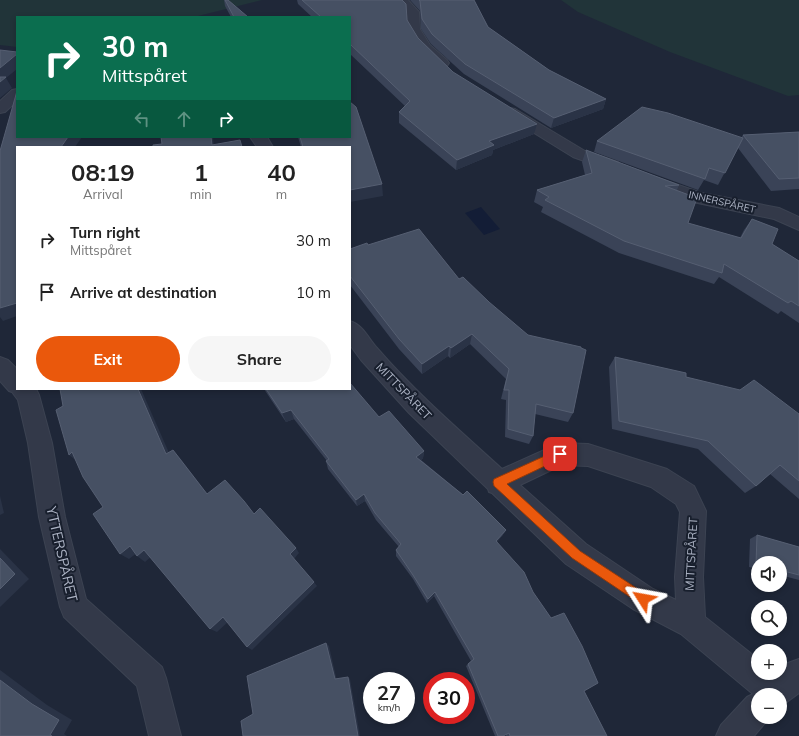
<!DOCTYPE html>
<html lang="en">
<head>
<meta charset="utf-8">
<style>
  :root { --surface:#fff; --page:#f6f6f6; --text:#222; --muted:#767676; --accent:#ea580c }
  body { margin:0; font-family:Mulish,sans-serif; background:var(--page); color:var(--text); height:100vh; display:flex; flex-direction:column; font-size:15px; white-space:nowrap }
  * { box-sizing:border-box; margin:0 }
  p { font-size:13px; color:var(--muted) }
  .icon { flex:none; width:22px; height:22px; fill:none; stroke:currentColor; stroke-width:2; stroke-linecap:round; stroke-linejoin:round }
  .map { position:relative; flex:1; overflow:hidden }
  .side { position:absolute; left:16px; top:146px; width:335px; height:244px; display:flex; flex-direction:column; background:var(--surface); border-radius:0px; box-shadow:0 2px 6px #0003 }
  .side>* { flex:none }
  .top-card { position:absolute; left:16px; top:16px; width:335px; height:122px; border-radius:0px; box-shadow:0 2px 6px #0003; background:#0b6e4f; color:#fff; overflow:hidden }
  .tools { position:absolute; left:751px; top:556px; display:grid; gap:8px }
  .tools a { display:grid; place-items:center; width:36px; height:36px; border-radius:50%; background:var(--surface); box-shadow:0 2px 6px #0003; font-size:20px }
  .speed { position:absolute; left:363px; top:672px; display:flex; gap:8px; font-size:20px; font-weight:700; text-align:center }
  .speed>* { display:grid; place-content:center; width:52px; height:52px; border-radius:50%; background:var(--surface); box-shadow:0 2px 6px #0003; line-height:1 }
  .speed small { font-size:10px; font-weight:400 }
  .speed .limit { border:6px solid #d22; background:#fff; color:#111 }
  .pin { position:absolute; display:grid; place-items:center; width:34px; height:34px; color:#fff; margin:-17px; border-radius:8px; box-shadow:0 2px 6px #0006 }
  .me { position:absolute; width:44px; margin:-22px; rotate:304deg; stroke-linejoin:round; filter:drop-shadow(0 0 3px #0008) }
  .turn { display:flex; align-items:center; gap:14px; height:84px; padding:0 20px; font-size:18px }
  .turn .icon { width:52px; height:52px; stroke-width:2.5 }
  .turn b { display:block; font-size:28px; line-height:34px }
  .lanes { display:flex; align-items:center; height:38px; padding:0 20px; background:#0003; justify-content:center; gap:20px; direction:ltr }
  .lanes .off { opacity:.35 }
  .eta { display:flex; justify-content:space-evenly; align-items:center; height:68px; text-align:center }
  .eta b { font-size:24px; font-weight:700; line-height:28px }
  .primary-button { display:flex; gap:8px; margin-top:auto; padding:8px 20px }
  .primary-button a { flex:1; height:46px; border-radius:24px; background:var(--accent); color:#fff; font-size:16px; font-weight:700; line-height:46px; text-align:center }
  .primary-button a+a { background:var(--page); color:var(--text) }
  ul { padding:0; list-style:none }
  li { display:flex; align-items:center; gap:12px; height:52px; padding:0 20px }
  li div { flex:1 }
  li b { display:block; font-size:15px }
  li em { font-style:normal }
  .map>svg:first-child { display:block }
  .green { fill:#213439 }
  .water { fill:#131d36 }
  .lines { fill:none; stroke-linecap:round; stroke-linejoin:round }
  .minor-casing { stroke:#3c4352; stroke-width:2 }
  .minor { fill:#333949; fill-rule:evenodd }
  .wall { fill:#3a4357 }
  .shaded-wall { fill:#2a3346 }
  .building { fill:#465063; stroke:#565f72 }
  .route { fill:#ea580c; stroke:#983908 }
  .labels { text-anchor:middle; dominant-baseline:central; stroke-width:4; stroke-linejoin:round; paint-order:stroke }
  .far-street-label { font-size:10px; fill:#adb4c5; stroke:#181f2d }
  .street-label { font-size:12px; fill:#adb4c5; stroke:#181f2d }
  .near-street-label { font-size:14px; fill:#adb4c5; stroke:#181f2d }
</style>
</head>
<body>
<div class="map">
<svg width="799" height="736" viewBox="0 0 799 736">
  <rect width="100%" height="100%" fill="#1f2738"/>
  <g class="green">
    <polygon points="0,0 262,0 194,17 17,17 17,47 0,45"/>
    <polygon points="561,0 799,0 799,95 788,96 670,52 578,12"/>
  </g>
  <polygon class="water" points="481,207 500,229 484,235 465,213"/>
  <g class="lines">
    <defs>
      <g id="minor">
        <polygon points="395,0 408,0 419,12 420,29 430,45 447,60 449,63 447,66 437,66 420,50 408,29 407,13"/>
        <polygon points="17,89 17,101 5,112 0,113 0,101 12,90"/>
        <polygon points="510,108 515,109 585,151 618,162 620,166 618,170 612,171 573,157 505,115 503,112 505,109"/>
        <polygon points="250,137 267,137 273,147 257,147"/>
        <polygon points="649,175 702,193 779,208 799,217 799,230 774,219 693,202 643,184 641,180 643,176"/>
        <path d="M350 321C363 325 368 338 377 348 415 392 459 430 502 469L560 443 588 444 667 469 694 486 706 511 703 577 705 617 758 659V673H780V669L788 663 799 659V693L780 707V695H758V717H770L754 736H716L721 725 747 697 753 694 681 634 633 609 566 564 492 493 489 492 488 489 409 413 361 360 350 345ZM562 465 588 466 651 487 676 504 680 512 675 577 676 600 653 589 586 544 520 485Z"/>
        <polygon points="0,357 8,360 17,369 17,389 36,389 39,395 52,443 65,517 86,599 162,667 166,678 181,736 149,736 137,686 64,617 60,607 39,517 28,443 18,400 12,392 9,391 0,381"/>
      </g>
    </defs>
    <use href="#minor" class="minor-casing"/>
    <use href="#minor" class="minor"/>
  </g>
  <g class="wall">
    <polygon points="224,0 228,0 248,17 231,17 225,6"/>
    <polygon points="297,0 402,0 407,20 418,38 453,72 534,134 493,150 492,155 456,170 399,123 399,112 405,106 350,54 350,17 312,17 298,4"/>
    <polygon points="410,0 474,0 488,27 549,70 606,99 603,109 551,128 464,74 431,44 421,29 420,11"/>
    <polygon points="799,132 799,189 771,191 738,148 718,185 704,180 698,190 594,152 597,141 741,138 743,135"/>
    <polygon points="291,137 350,137 383,196 350,147 301,147 298,137 292,138"/>
    <polygon points="586,150 679,185 677,190 688,223 740,238 744,230 752,219 772,244 799,261 799,323 781,311 778,314 719,277 714,284 619,253 541,212 543,207 534,202 537,190 585,175 582,162"/>
    <polygon points="368,245 459,279 573,413 568,422 535,414 533,436 529,444 505,437 506,400 501,399 506,379 470,344 450,358 448,356 422,374 399,349 350,285 350,249"/>
    <polygon points="615,357 686,377 799,414 799,499 770,474 756,486 745,493 698,449 612,429 609,367"/>
    <polygon points="264,389 350,389 379,417 424,451 423,458 421,460 506,530 502,536 497,542 533,592 607,736 506,736 506,735 503,736 495,736 466,666 471,661 434,596 427,603 413,579 396,556 396,550 399,547 376,520 365,501 357,506 328,469 326,461 327,461 294,419 286,422"/>
    <polygon points="757,535 799,547 799,580 780,575 780,563 758,563 758,569 749,567 750,539"/>
  </g>
  <g class="shaded-wall">
    <polygon points="17,54 17,69 6,78 12,88 0,98 0,68"/>
    <polygon points="606,99 603,109 551,128 554,118"/>
    <polygon points="537,124 534,134 493,150 492,155 456,170 457,160 489,141"/>
    <polygon points="68,137 82,137 75,147 61,147"/>
    <polygon points="211,137 213,137 214,147 213,147"/>
    <polygon points="291,137 298,137 292,138"/>
    <polygon points="382,184 383,196 350,202 350,190"/>
    <polygon points="17,303 17,316 3,321 0,317 0,308"/>
    <polygon points="472,334 470,344 450,358 451,348"/>
    <polygon points="449,346 448,356 422,374 422,364"/>
    <polygon points="138,389 141,389 173,462 166,454"/>
    <polygon points="291,410 294,419 286,422 282,413"/>
    <polygon points="173,450 180,458 213,501 207,494"/>
    <polygon points="424,451 423,458 415,464 416,457"/>
    <polygon points="72,452 78,462 69,455"/>
    <polygon points="364,494 365,501 357,506 356,500"/>
    <polygon points="0,496 4,513 0,515"/>
    <polygon points="506,530 502,536 493,546 496,541"/>
    <polygon points="130,546 138,552 129,559 120,554"/>
    <polygon points="296,548 299,553 294,559 290,554"/>
    <polygon points="0,549 29,579 0,607"/>
    <polygon points="144,550 152,556 145,562 137,556"/>
    <polygon points="314,582 317,586 252,650 247,647"/>
    <polygon points="435,592 434,596 427,603 428,599"/>
    <polygon points="223,617 229,621 217,632 210,629"/>
    <polygon points="326,643 329,646 337,681 335,679"/>
    <polygon points="0,670 47,705 72,720 64,734 67,736 52,736 50,735 32,704 0,680"/>
    <polygon points="348,677 350,679 360,736 358,736"/>
  </g>
  <g class="building">
    <polygon points="225,0 228,0 248,17 234,17"/>
    <polygon points="302,0 402,0 406,4 407,20 418,38 453,72 537,124 489,141 494,145 457,160 399,112 410,101 350,44 350,17 321,17"/>
    <polygon points="419,0 474,0 488,27 549,70 606,99 554,118 465,64 432,34 422,19 420,1"/>
    <polygon points="0,50 17,52 17,54 0,68"/>
    <polygon points="0,77 6,77 0,82"/>
    <polygon points="17,91 17,137 68,137 61,147 17,147 17,303 0,308 0,151"/>
    <polygon points="350,102 356,107 382,184 350,190 350,147 303,147 300,137 350,137"/>
    <polygon points="642,107 668,113 743,138 725,173 709,168 705,179 597,141"/>
    <polygon points="799,132 799,178 779,179 743,135"/>
    <polygon points="161,137 211,137 212,145 240,140 242,147 153,147 153,145 162,144"/>
    <polygon points="586,150 679,185 665,186 697,198 688,223 741,238 752,219 778,229 772,244 799,261 799,306 791,301 788,303 724,264 722,273 624,241 545,200 549,197 537,190 592,173"/>
    <polygon points="419,229 459,279 463,277 489,302 528,335 581,347 581,348 586,350 573,413 536,404 533,436 508,429 509,390 504,390 509,369 472,334 451,348 449,346 422,364 399,339 350,276 350,249 367,243 368,245"/>
    <polygon points="615,357 686,373 686,377 740,390 754,380 799,414 799,481 780,465 756,486 708,441 619,421"/>
    <polygon points="350,383 379,417 389,411 424,451 416,457 463,495 467,491 506,530 496,541 524,572 533,592 551,618 564,613 582,646 598,683 584,691 607,736 510,736 509,733 503,736 498,736 468,664 474,659 435,592 428,599 413,575 396,550 401,544 375,513 364,494 356,500 326,461 329,459 291,410 282,413 266,389 350,389"/>
    <polygon points="60,389 138,389 166,454 173,450 207,494 225,480 244,501 254,514 260,508 296,548 290,554 314,582 247,647 223,617 210,629 144,550 137,556 130,546 120,554 93,514 103,507 83,477 72,452 69,455 56,410 63,406"/>
    <polygon points="757,535 799,547 799,575 780,570 780,563 758,563 758,564 756,564"/>
    <polygon points="0,558 15,574 0,589"/>
    <polygon points="326,643 335,679 348,677 358,736 243,736 241,721 253,714 247,676"/>
    <polygon points="0,680 32,704 59,720 50,735 52,736 0,736"/>
  </g>
  <polygon class="route" points="560,449 564,451 565,454 564,457 507,484 580,551 647,595 649,599 647,603 643,605 639,603 572,558 494,486 493,482 494,479"/>
  <g class="labels">
    <g class="far-street-label">
      <text transform="translate(722 202) rotate(13)">INNERSPÅRET</text>
    </g>
    <g class="street-label">
      <text transform="translate(404 391) rotate(46)">MITTSPÅRET</text>
      <text transform="translate(691 554) rotate(-87)">MITTSPÅRET</text>
    </g>
    <g class="near-street-label">
      <text transform="translate(62 554) rotate(77)">YTTERSPÅRET</text>
    </g>
  </g>
</svg>
<div class="tools">
<a><svg class="icon" aria-label="sound" viewBox="0 0 24 24"><path d="M4 9h4l5-4v14l-5-4H4zM17 9q2 3 0 6"/></svg></a>
<a><svg class="icon" aria-label="search" viewBox="0 0 24 24"><circle cx="10" cy="10" r="6"/><path d="M15 15l6 6"/></svg></a>
<a>+</a>
<a>−</a>
</div>
<div class="speed"><div>27<small>km/h</small></div><div class="limit">30</div></div>
<div class="pin" style="left:560px;top:454px;background:#d93025"><svg class="icon" aria-label="arrive" viewBox="0 0 24 24"><path d="M6 21V4h12l-3 4 3 4H6"/></svg></div>
<svg class="me" style="left:643px;top:599px" viewBox="-20 -20 40 40"><path d="M0-17L14 15 0 8-14 15z" fill="#ea580c" stroke="#fff" stroke-width="4"/></svg>
<div class="top-card">
<div class="turn"><svg class="icon" aria-label="right" viewBox="0 0 24 24"><path d="M7 20v-9h11M14 6l5 5-5 5"/></svg><div><b>30 m</b>Mittspåret</div></div>
<div class="lanes"><svg class="icon off" aria-label="left" viewBox="0 0 24 24"><path d="M17 20v-9H6M10 6l-5 5 5 5"/></svg><svg class="icon off" aria-label="ahead" viewBox="0 0 24 24"><path d="M12 20V5M6 11l6-6 6 6"/></svg><svg class="icon" aria-label="right" viewBox="0 0 24 24"><path d="M7 20v-9h11M14 6l5 5-5 5"/></svg></div>
</div>
<section class="side">
<div class="eta">
<div><b>08:19</b><p>Arrival</p></div>
<div><b>1</b><p>min</p></div>
<div><b>40</b><p>m</p></div>
</div>
<ul>
<li><svg class="icon" aria-label="right" viewBox="0 0 24 24"><path d="M7 20v-9h11M14 6l5 5-5 5"/></svg><div><b>Turn right</b><p>Mittspåret</p></div><em>30 m</em></li>
<li><svg class="icon" aria-label="arrive" viewBox="0 0 24 24"><path d="M6 21V4h12l-3 4 3 4H6"/></svg><div><b>Arrive at destination</b></div><em>10 m</em></li>
</ul>
<div class="primary-button"><a>Exit</a><a>Share</a></div>
</section>
</div>
</body>
</html>
